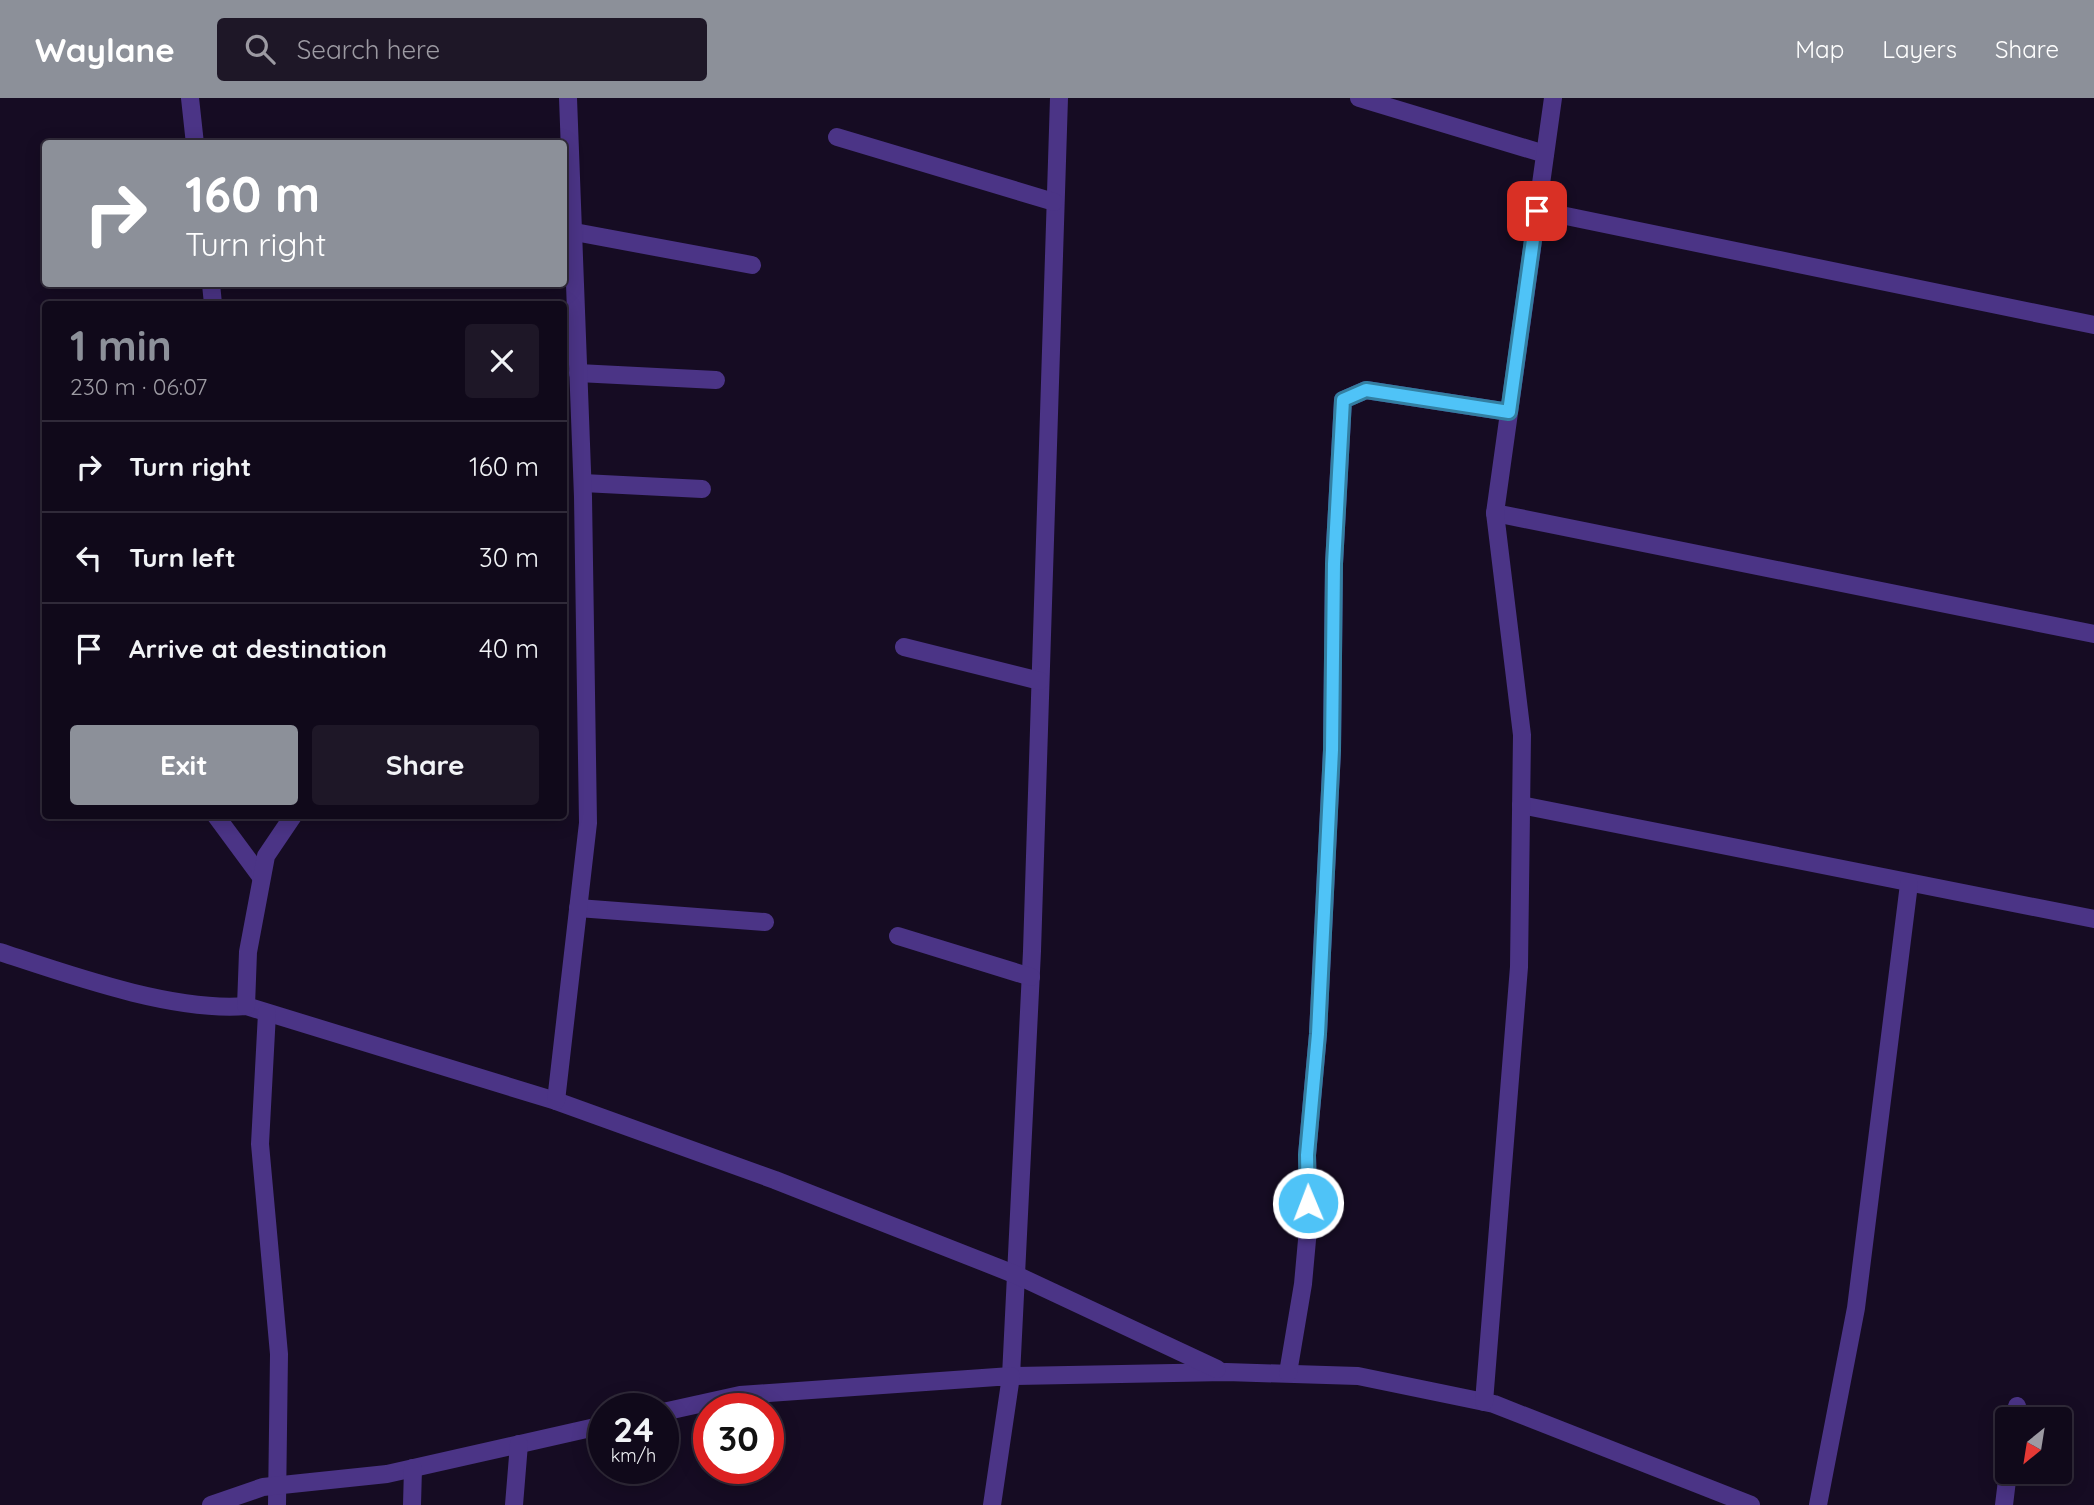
<!DOCTYPE html>
<html lang="en">
<head>
<meta charset="utf-8">
<style>
  :root { --surface:#10091a; --page:#1e1727; --text:#f1f3f6; --muted:#9c9aa2; --line:#302a39; --accent:#8c9099 }
  body { margin:0; font-family:Quicksand,sans-serif; background:var(--page); color:var(--text); height:100vh; display:flex; flex-direction:column; font-size:26px; white-space:nowrap }
  * { box-sizing:border-box; margin:0 }
  p { font-size:23px; color:var(--muted) }
  .icon { flex:none; width:38px; height:38px; fill:none; stroke:currentColor; stroke-width:2; stroke-linecap:round; stroke-linejoin:round }
  .map { position:relative; flex:1; overflow:hidden }
  .panel { position:absolute; left:42px; top:203px; width:525px; height:518px; display:flex; flex-direction:column; background:var(--surface); border-radius:7px; box-shadow:0 4px 18px #0003,0 0 0 2px var(--line) }
  .panel>* { flex:none }
  .banner { position:absolute; left:42px; top:42px; width:525px; height:147px; border-radius:7px; box-shadow:0 4px 18px #0003,0 0 0 2px var(--line); background:#8c9099; color:#fff; overflow:hidden }
  .needle { width:46px; rotate:210deg }
  .controls { position:absolute; left:1995px; top:1309px; display:grid; gap:14px }
  .controls a { display:grid; place-items:center; width:77px; height:77px; border-radius:7px; background:var(--surface); box-shadow:0 4px 18px #0003,0 0 0 2px var(--line); font-size:35px }
  .speed { position:absolute; left:588px; top:1295px; display:flex; gap:14px; font-size:35px; font-weight:700; text-align:center }
  .speed>* { display:grid; place-content:center; width:91px; height:91px; border-radius:50%; background:var(--surface); box-shadow:0 4px 18px #0003,0 0 0 2px var(--line); line-height:1 }
  .speed small { font-size:18px; font-weight:400 }
  .speed .limit { border:10px solid #d22; background:#fff; color:#111 }
  .pin { position:absolute; display:grid; place-items:center; width:60px; height:60px; color:#fff; margin:-30px; border-radius:14px; box-shadow:0 4px 10px #0006 }
  .me { position:absolute; width:77px; margin:-38px; rotate:359deg; stroke-linejoin:round; filter:drop-shadow(0 0 5px #0008) }
  .turn { display:flex; align-items:center; gap:24px; height:147px; padding:0 28px; font-size:32px }
  .turn .icon { width:91px; height:91px; stroke-width:2.5 }
  .turn b { display:block; font-size:49px; line-height:60px }
  .round { display:grid; place-items:center; flex:none; width:74px; height:74px; border-radius:7px; background:var(--page) }
  .headline { display:flex; align-items:center; justify-content:space-between; height:119px; padding:0 28px }
  h1 { font-size:42px; font-weight:700; line-height:52px; color:var(--accent) }
  .cta { display:flex; gap:14px; margin-top:auto; padding:14px 28px }
  .cta a { flex:1; height:80px; border-radius:7px; background:var(--accent); color:#fff; font-size:28px; font-weight:700; line-height:80px; text-align:center }
  .cta a+a { background:var(--page); color:var(--text) }
  ul { padding:0; list-style:none }
  li { display:flex; align-items:center; gap:21px; height:91px; padding:0 28px; border-top:2px solid var(--line) }
  li div { flex:1 }
  li b { display:block; font-size:26px }
  li em { font-style:normal }
  header { display:flex; align-items:center; gap:42px; box-sizing:border-box; height:98px; padding:0 35px; background:var(--accent); color:#fff }
  header strong { font-size:33px }
  nav { display:flex; gap:38px; margin-inline-start:auto; font-size:24px }
  .search { width:490px; height:63px; background:var(--page); display:flex; align-items:center; gap:18px; box-sizing:border-box; padding:0 24px; border-radius:7px; color:var(--muted); font-size:26px }
  .map>svg:first-child { display:block }
  .lines { fill:none; stroke-linecap:round; stroke-linejoin:round }
  .minor { stroke:#4b3486; stroke-width:18 }
  .route-casing { stroke:#337fa1; stroke-width:18 }
  .route { stroke:#4fc3f7; stroke-width:12 }
</style>
</head>
<body>
<header>
<strong>Waylane</strong>
<div class="search"><svg class="icon" aria-label="search" viewBox="0 0 24 24"><circle cx="10" cy="10" r="6"/><path d="M15 15l6 6"/></svg>Search here</div>
<nav><a>Map</a><a>Layers</a><a>Share</a></nav>
</header>
<div class="map">
<svg width="2094" height="1407" viewBox="0 0 2094 1407">
  <rect width="100%" height="100%" fill="#160c23"/>
  <g class="lines">
    <g class="minor">
      <polyline points="190,0 195,46"/>
      <polyline points="1059,0 1032,853 1011,1278 1226,1274 1358,1278 1494,1306 1751,1407"/>
      <polyline points="1359,0 1545,56"/>
      <polyline points="837,39 1054,104"/>
      <polyline points="1537,112 2094,227"/>
      <polyline points="564,132 752,167"/>
      <polyline points="211,186 213,206"/>
      <polyline points="578,275 716,282"/>
      <polyline points="583,385 702,391"/>
      <polyline points="1495,415 2094,536"/>
      <polyline points="904,549 1040,583"/>
      <polyline points="1521,707 2094,821"/>
      <polyline points="216,718 261,779"/>
      <polyline points="578,810 765,824"/>
      <polyline points="898,838 1031,879"/>
      <path d="M0 854C70 877 173 914 246 908L556 1003 775 1082 1014 1176 1217 1271"/>
      <polyline points="246,908 248,854 266,758 293,718"/>
      <polyline points="267,915 260,1046 279,1256 277,1407"/>
      <polyline points="556,1003 588,725 583,399 568,0"/>
      <polyline points="1288,1275 1303,1186 1309,1120 1307,1057 1318,936 1332,652 1334,466 1343,302 1366,292 1509,314"/>
      <polyline points="1484,1304 1519,869 1522,637 1495,415 1553,0"/>
      <polyline points="663,1314 740,1297 1011,1278 992,1407"/>
      <polyline points="2015,1321 2017,1308"/>
      <polyline points="211,1407 263,1389 387,1376 604,1327"/>
      <polyline points="412,1407 413,1370"/>
      <polyline points="514,1407 519,1346"/>
      <polyline points="1818,1407 1856,1210 1909,786"/>
      <polyline points="2004,1407 2008,1374"/>
    </g>
  </g>
  <g class="lines">
    <defs>
      <polyline id="route" points="1308,1105 1307,1057 1318,936 1332,652 1334,466 1343,302 1366,292 1509,314 1537,113"/>
    </defs>
    <use href="#route" class="route-casing"/>
    <use href="#route" class="route"/>
  </g>
</svg>
<div class="controls">
<a><svg class="needle" viewBox="-14 -14 28 28"><path d="M0-13l5 13h-10z" fill="#e53935"/><path d="M0 13l5-13h-10z" fill="#9c9aa2"/></svg></a>
</div>
<div class="speed"><div>24<small>km/h</small></div><div class="limit">30</div></div>
<div class="pin" style="left:1537px;top:113px;background:#d93025"><svg class="icon" aria-label="arrive" viewBox="0 0 24 24"><path d="M6 21V4h12l-3 4 3 4H6"/></svg></div>
<svg class="me" style="left:1308px;top:1105px" viewBox="-20 -20 40 40"><circle r="17" fill="#4fc3f7" stroke="#fff" stroke-width="3"/><path d="M0-11L8 9 0 5-8 9z" fill="#fff"/></svg>
<div class="banner">
<div class="turn"><svg class="icon" aria-label="right" viewBox="0 0 24 24"><path d="M7 20v-9h11M14 6l5 5-5 5"/></svg><div><b>160 m</b>Turn right</div></div>
</div>
<section class="panel">
<div class="headline"><div><h1>1 min</h1><p>230 m · 06:07</p></div><a class="round"><svg class="icon" aria-label="close" viewBox="0 0 24 24"><path d="M6 6l12 12M18 6L6 18"/></svg></a></div>
<ul>
<li><svg class="icon" aria-label="right" viewBox="0 0 24 24"><path d="M7 20v-9h11M14 6l5 5-5 5"/></svg><div><b>Turn right</b></div><em>160 m</em></li>
<li><svg class="icon" aria-label="left" viewBox="0 0 24 24"><path d="M17 20v-9H6M10 6l-5 5 5 5"/></svg><div><b>Turn left</b></div><em>30 m</em></li>
<li><svg class="icon" aria-label="arrive" viewBox="0 0 24 24"><path d="M6 21V4h12l-3 4 3 4H6"/></svg><div><b>Arrive at destination</b></div><em>40 m</em></li>
</ul>
<div class="cta"><a>Exit</a><a>Share</a></div>
</section>
</div>
</body>
</html>
